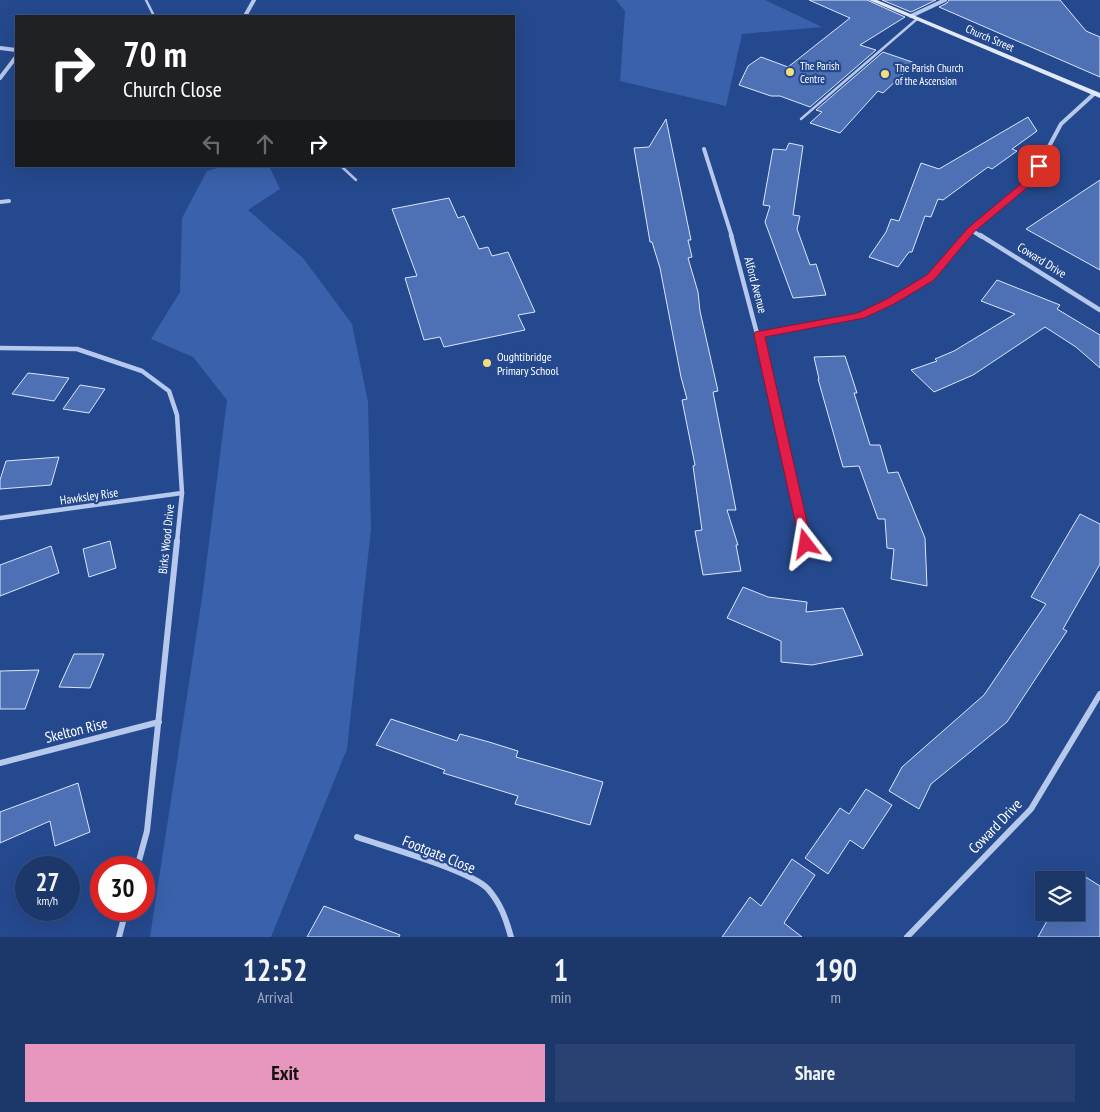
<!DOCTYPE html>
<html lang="en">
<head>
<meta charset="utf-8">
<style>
  :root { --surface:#1c376a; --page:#294272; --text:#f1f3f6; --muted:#a0acc1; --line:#3a517e; --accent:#e797bd }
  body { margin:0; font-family:"PT Sans Narrow",sans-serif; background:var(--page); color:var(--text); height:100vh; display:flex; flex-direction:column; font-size:19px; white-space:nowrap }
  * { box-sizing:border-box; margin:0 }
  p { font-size:16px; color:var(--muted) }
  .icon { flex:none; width:28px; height:28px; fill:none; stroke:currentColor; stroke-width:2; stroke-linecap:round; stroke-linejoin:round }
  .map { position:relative; height:937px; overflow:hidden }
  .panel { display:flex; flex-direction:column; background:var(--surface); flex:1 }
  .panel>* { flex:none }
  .banner { position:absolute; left:15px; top:15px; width:500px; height:152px; border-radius:0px; box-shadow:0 5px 20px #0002,0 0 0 1px var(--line); background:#202124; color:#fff; overflow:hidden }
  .fabs { position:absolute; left:1035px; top:871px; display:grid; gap:10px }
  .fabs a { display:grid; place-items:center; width:50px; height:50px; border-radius:0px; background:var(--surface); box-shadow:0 5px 20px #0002,0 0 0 1px var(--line); font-size:25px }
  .speed { position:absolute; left:15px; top:856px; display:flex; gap:10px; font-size:25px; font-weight:700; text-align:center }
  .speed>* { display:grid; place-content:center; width:65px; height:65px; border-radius:50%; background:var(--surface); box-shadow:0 5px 20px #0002,0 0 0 1px var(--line); line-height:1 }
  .speed small { font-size:12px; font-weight:400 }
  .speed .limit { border:8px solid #d22; background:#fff; color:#111 }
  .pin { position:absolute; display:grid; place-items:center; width:42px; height:42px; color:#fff; margin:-21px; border-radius:10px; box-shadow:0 2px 8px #0006 }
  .me { position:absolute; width:55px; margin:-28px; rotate:346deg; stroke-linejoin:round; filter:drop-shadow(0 0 4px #0008) }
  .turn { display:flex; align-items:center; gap:18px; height:105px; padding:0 25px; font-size:22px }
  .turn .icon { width:65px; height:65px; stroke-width:2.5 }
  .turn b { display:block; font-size:35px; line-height:42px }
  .lanes { display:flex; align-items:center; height:48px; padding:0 25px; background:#0003; justify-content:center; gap:25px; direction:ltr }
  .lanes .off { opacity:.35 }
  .eta { display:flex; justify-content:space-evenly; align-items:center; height:85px; text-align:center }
  .eta b { font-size:30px; font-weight:800; line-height:35px }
  .action { display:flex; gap:10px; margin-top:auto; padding:10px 25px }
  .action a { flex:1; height:58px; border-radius:0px; background:var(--accent); color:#111; font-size:20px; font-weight:800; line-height:58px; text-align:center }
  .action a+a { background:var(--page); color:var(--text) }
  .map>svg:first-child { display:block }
  .green { fill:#3a61ab }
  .building { fill:#4e71b5; stroke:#dae5f8 }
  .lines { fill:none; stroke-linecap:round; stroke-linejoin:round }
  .lane { stroke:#b6c8eb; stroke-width:2.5 }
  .street-far2 { stroke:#b6c8eb; stroke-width:4 }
  .street-far1 { stroke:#b6c8eb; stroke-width:4.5 }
  .street { stroke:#b6c8eb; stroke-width:6 }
  .secondary { fill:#e1e9f9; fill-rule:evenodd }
  .route { fill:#e11d48; stroke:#92132f }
  .poi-dot { fill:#f5de7a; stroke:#25498e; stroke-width:2 }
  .labels { text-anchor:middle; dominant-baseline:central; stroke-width:4.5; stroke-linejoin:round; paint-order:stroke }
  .far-street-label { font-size:11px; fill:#fff; stroke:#25498e }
  .far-poi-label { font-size:11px; fill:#fff; stroke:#25498e; text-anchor:start }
  .street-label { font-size:12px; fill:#fff; stroke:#25498e }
  .poi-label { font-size:12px; fill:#fff; stroke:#25498e; text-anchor:start }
  .near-street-label { font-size:15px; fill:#fff; stroke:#25498e }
</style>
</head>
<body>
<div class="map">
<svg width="1100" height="937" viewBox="0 0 1100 937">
  <rect width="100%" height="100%" fill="#25498e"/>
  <g class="green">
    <polygon points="616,0 765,0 822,27 742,34 726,106 620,81 625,11"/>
    <polygon points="225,166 269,166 280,189 248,210 303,258 352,324 368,402 371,529 347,749 271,937 150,937 202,598 227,400 193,357 151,339 180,292 182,218 207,171"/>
  </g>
  <g class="building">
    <polygon points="809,0 867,0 905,17 860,45 876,50 810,107 780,96 771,96 739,85 748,66 761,57 788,67 850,18"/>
    <polygon points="882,0 936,0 911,12"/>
    <polygon points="949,0 1060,0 1086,31 1100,37 1100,77 939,7 947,3"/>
    <polygon points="883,52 915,63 883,93 878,91 840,133 810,123 822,112 816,110"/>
    <polygon points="1028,117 1037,131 1012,149 1017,151 992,169 988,167 943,200 938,199 931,217 925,216 912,252 909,252 898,267 869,257 886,232 891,219 899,221 921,163 939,169"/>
    <polygon points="666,119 691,240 688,240 692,257 688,258 698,292 700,311 718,391 713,392 736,510 727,510 738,545 736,545 741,571 703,575 695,531 702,530 693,466 695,465 682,400 687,399 681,377 660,268 652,242 650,242 634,148 649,147"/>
    <polygon points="789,143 803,146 793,215 800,216 797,229 810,265 816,264 826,295 793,298 765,222 770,206 763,205 773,149 786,150"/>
    <polygon points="1100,180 1100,270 1026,229"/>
    <polygon points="449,198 458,218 464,216 479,249 488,247 492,256 508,252 535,312 518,315 525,330 444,347 440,337 424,340 405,278 417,276 392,209"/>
    <polygon points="997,280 1060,305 1057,309 1100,335 1100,368 1076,347 1045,327 973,375 934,392 911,370 937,361 935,359 954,351 1015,314 981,301"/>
    <polygon points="845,356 857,393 854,393 870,445 880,445 888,473 898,472 925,538 927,586 891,579 894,549 887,548 885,519 878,519 859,466 843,467 818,379 819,379 814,357"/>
    <polygon points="28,373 37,374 69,378 54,401 12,394"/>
    <polygon points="80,385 105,389 89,413 63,409"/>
    <polygon points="59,457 51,485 0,489 0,480 6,461"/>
    <polygon points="1080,514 1100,524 1100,564 1063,629 1067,631 1007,722 931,784 919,809 889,791 902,767 984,695 1046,604 1031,597"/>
    <polygon points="110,541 116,568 89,577 83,549"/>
    <polygon points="51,546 59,573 0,596 0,565"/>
    <polygon points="743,587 768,597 807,602 806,612 843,608 863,655 812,665 781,662 781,641 727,618"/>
    <polygon points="74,654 104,654 90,688 59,687"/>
    <polygon points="39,670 25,709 0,709 0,671"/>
    <polygon points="391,719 457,741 460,734 489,742 518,751 516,757 603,782 590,825 515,804 518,796 443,773 445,770 376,745"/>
    <polygon points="78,783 90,832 55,846 50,821 0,843 0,812"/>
    <polygon points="866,789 892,805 863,849 850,840 828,874 805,858 840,808 849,814"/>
    <polygon points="792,859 815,875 784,923 802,937 722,937 750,897 761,906"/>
    <polygon points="1076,871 1100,886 1100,937 1038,937 1052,912 1076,912 1076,880 1071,880"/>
    <polygon points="324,906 400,935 399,937 307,937"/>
  </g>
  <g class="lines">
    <g class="lane">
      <polyline points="146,0 154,16"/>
      <polyline points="801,119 917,19"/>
      <polyline points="341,166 356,180"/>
    </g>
    <g class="street-far2">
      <polyline points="245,16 254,0"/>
      <polyline points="911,16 945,0"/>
      <polyline points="0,48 16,50"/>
      <polyline points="0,78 16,57"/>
      <polyline points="704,149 732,237"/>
      <polyline points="0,202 9,201"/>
      <polyline points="971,230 982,237"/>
      <polyline points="965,237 1031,180 1061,124 1095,93"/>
    </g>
    <g class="street-far1">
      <polyline points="731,235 760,345 805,542"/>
      <polyline points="980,235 1100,310"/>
      <polyline points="759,335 860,315 891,301 930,278 966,235"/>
      <polyline points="0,348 77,349 142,371 169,391 177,415 182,493 177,542"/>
      <polyline points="0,518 182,493"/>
    </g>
    <g class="street">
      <polyline points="804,541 805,544"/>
      <polyline points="0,763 159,722"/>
      <path d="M357 837C385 847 470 870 488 889 501 904 506 919 511 937"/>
      <polyline points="137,868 147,831 177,541"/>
      <polyline points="119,937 126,910"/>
      <polyline points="907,937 1031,809 1100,694"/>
    </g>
    <polygon class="secondary" points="869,0 877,0 1100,93 1100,98"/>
  </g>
  <polygon class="route" points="1039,163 1043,166 1034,182 974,232 934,280 894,304 864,318 765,337 812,544 810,548 801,548 754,335 755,332 858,313 887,299 927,275 968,228 1028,178 1036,164"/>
  <g class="poi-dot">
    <circle cx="790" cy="72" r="5"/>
    <circle cx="885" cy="74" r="5"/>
    <circle cx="487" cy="363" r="5"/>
  </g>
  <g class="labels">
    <g class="far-street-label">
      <text transform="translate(990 38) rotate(23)">Church Street</text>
    </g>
    <g class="far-poi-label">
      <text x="800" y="66">The Parish<tspan x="800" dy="13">Centre</tspan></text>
      <text x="895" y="68">The Parish Church<tspan x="895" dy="13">of the Ascension</tspan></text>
    </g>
    <g class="street-label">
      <text transform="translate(1042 260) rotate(32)">Coward Drive</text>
      <text transform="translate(756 285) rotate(75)">Alford Avenue</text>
      <text transform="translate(89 496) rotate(-8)">Hawksley Rise</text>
      <text transform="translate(166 539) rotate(-84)">Birks Wood Drive</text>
    </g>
    <g class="poi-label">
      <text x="497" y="356">Oughtibridge<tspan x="497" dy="14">Primary School</tspan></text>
    </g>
    <g class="near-street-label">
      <text transform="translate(76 730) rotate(-14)">Skelton Rise</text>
      <text transform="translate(995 826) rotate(-46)">Coward Drive</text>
      <text transform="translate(439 854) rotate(22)">Footgate Close</text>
    </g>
  </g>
</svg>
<div class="fabs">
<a><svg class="icon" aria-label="layers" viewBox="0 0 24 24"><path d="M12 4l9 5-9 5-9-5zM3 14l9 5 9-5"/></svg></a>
</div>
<div class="speed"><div>27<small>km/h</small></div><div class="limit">30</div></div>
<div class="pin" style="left:1039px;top:166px;background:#d93025"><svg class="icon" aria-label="arrive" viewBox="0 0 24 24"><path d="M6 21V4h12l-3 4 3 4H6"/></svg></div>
<svg class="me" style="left:806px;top:544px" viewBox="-20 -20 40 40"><path d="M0-17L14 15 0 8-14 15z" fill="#e11d48" stroke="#fff" stroke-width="4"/></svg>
<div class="banner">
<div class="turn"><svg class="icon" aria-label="right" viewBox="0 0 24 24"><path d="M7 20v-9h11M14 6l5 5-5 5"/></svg><div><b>70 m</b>Church Close</div></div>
<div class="lanes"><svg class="icon off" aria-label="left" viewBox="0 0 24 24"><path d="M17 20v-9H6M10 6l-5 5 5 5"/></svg><svg class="icon off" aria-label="ahead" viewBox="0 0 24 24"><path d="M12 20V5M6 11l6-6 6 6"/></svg><svg class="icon" aria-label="right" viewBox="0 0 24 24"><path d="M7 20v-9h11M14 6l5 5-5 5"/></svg></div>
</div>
</div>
<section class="panel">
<div class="eta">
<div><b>12:52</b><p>Arrival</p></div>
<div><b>1</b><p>min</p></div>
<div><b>190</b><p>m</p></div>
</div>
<div class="action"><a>Exit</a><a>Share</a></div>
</section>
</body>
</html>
